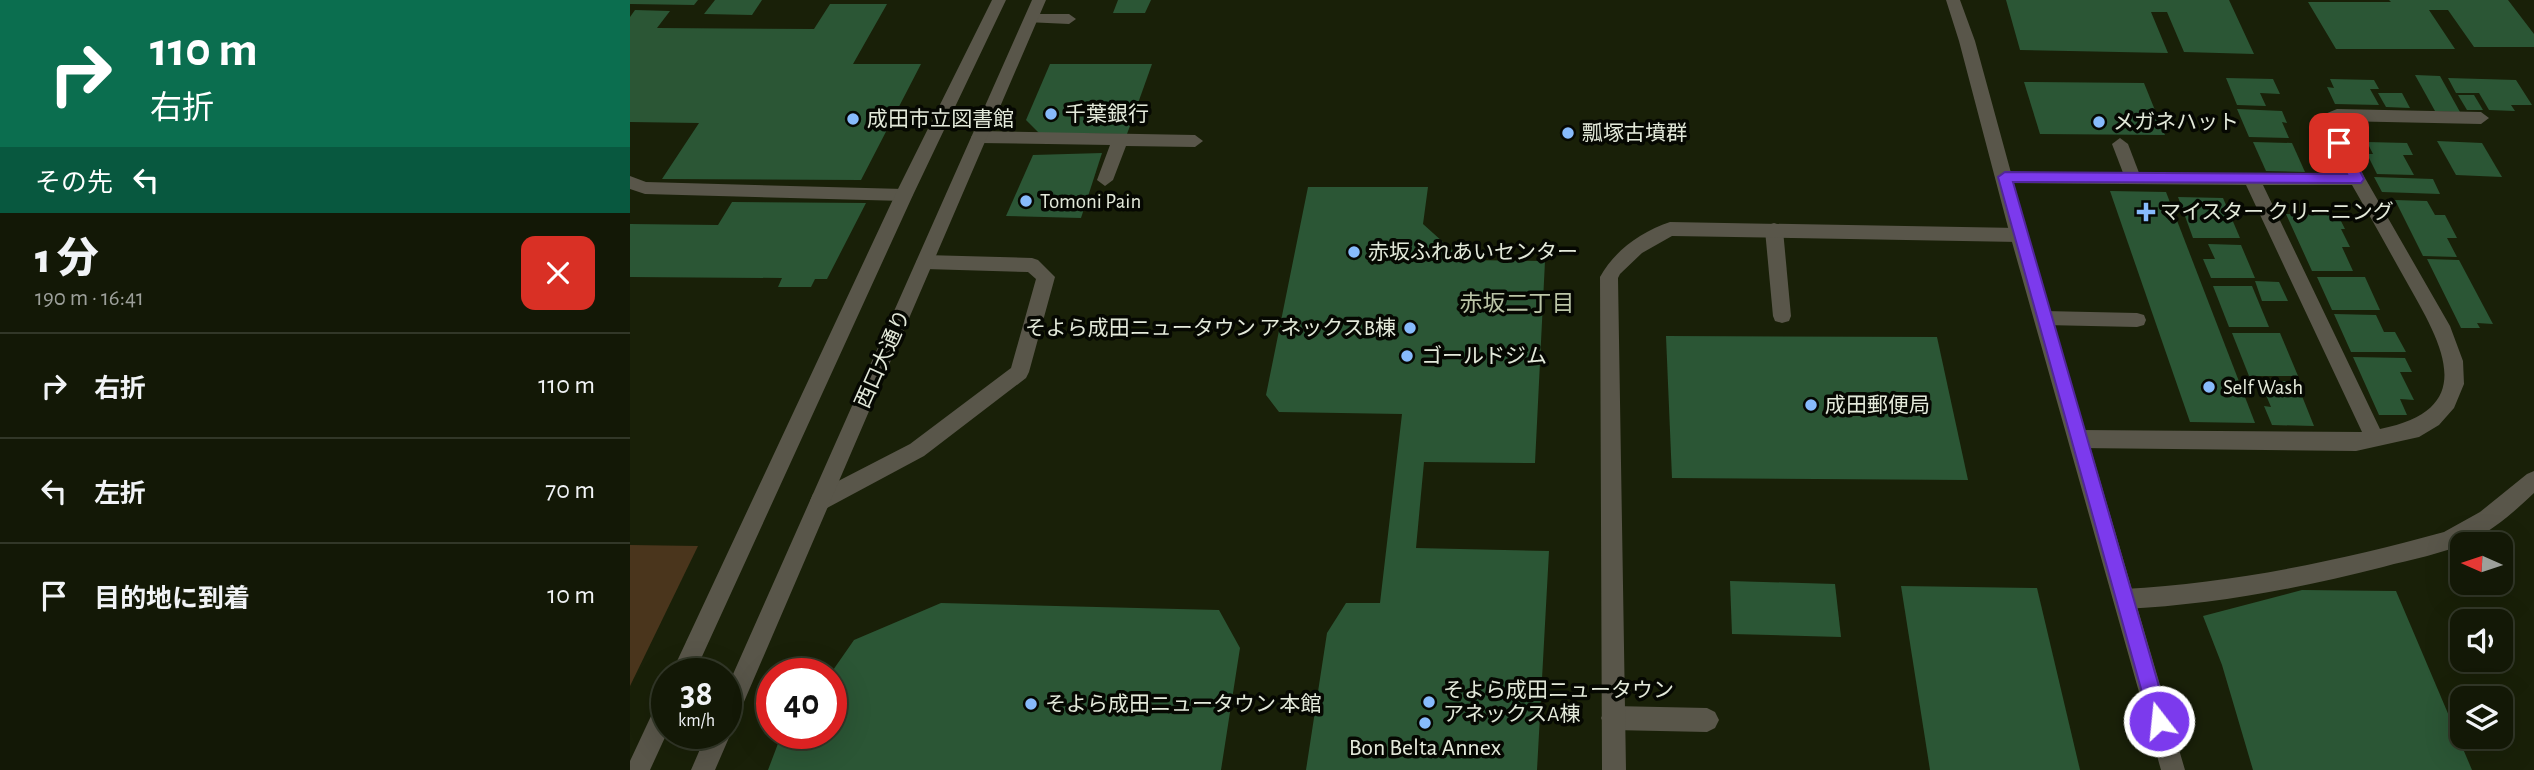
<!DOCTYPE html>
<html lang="ja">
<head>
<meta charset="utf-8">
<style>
  :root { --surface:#131806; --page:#202514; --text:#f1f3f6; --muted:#9da09b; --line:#323728 }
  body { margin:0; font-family:"Alegreya Sans","Noto Sans JP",sans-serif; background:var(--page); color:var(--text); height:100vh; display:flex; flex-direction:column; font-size:26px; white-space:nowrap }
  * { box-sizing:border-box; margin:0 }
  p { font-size:23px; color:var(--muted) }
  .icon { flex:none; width:38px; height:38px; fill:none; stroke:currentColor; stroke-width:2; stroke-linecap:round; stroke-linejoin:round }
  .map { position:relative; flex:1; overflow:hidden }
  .side { display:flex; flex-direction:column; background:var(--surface); width:630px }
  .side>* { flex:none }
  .hud { background:#0b6e4f; color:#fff; overflow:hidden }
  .needle { width:46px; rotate:273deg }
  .buttons { position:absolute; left:1820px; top:532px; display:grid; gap:14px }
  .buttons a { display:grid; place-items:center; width:63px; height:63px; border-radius:14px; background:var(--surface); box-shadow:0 7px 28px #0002,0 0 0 2px var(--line); font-size:35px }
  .speed { position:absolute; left:21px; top:658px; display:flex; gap:14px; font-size:35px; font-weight:700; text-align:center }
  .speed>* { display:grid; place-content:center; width:91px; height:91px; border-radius:50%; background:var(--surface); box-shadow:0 7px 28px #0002,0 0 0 2px var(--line); line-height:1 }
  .speed small { font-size:18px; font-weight:400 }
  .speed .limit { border:10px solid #d22; background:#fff; color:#111 }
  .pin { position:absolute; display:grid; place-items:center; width:60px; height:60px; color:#fff; margin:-30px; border-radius:14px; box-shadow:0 4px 10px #0006 }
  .me { position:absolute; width:77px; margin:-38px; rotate:344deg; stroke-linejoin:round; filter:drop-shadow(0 0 5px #0008) }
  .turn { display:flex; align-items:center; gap:24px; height:147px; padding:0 35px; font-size:32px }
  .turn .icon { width:91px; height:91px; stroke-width:2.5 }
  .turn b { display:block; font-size:49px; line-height:60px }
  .then { display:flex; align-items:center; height:66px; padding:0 35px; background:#0003; gap:14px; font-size:26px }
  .round { display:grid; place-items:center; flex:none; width:74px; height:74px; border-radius:14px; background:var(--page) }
  .headline { display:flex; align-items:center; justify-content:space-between; height:119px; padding:0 35px }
  h1 { font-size:42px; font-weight:800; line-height:52px }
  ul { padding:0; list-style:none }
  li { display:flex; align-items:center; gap:21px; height:105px; padding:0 35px; border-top:2px solid var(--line) }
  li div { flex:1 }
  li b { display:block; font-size:26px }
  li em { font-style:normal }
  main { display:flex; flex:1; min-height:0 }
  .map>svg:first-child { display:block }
  .green { fill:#4a351c }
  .building { fill:#2b5635 }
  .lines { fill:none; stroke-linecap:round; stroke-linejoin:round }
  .service { fill:#59564a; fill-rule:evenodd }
  .minor { fill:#59564a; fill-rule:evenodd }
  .tertiary { fill:#59564a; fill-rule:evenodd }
  .route { fill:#7c3aed; stroke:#51269a; stroke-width:2 }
  .poi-dot { fill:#87bbfc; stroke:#060802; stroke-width:2.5 }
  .labels { text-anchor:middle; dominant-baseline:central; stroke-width:7; stroke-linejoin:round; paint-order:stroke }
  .poi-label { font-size:21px; fill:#e3e9da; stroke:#060802; text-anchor:start }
  .street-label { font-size:21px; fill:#e3e9da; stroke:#060802 }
  .neighbourhood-label { font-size:23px; fill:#bbc5a7; stroke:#060802 }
  .near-poi-label { font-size:24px; fill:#e3e9da; stroke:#060802 }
</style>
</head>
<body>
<main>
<section class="side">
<div class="hud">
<div class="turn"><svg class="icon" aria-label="right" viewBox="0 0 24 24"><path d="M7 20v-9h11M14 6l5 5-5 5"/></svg><div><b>110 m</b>右折</div></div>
<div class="then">その先<svg class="icon" aria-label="left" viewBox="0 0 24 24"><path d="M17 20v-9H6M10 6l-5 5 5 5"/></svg></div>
</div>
<div class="headline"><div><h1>1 分</h1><p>190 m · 16:41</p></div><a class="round" style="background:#d93025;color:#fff"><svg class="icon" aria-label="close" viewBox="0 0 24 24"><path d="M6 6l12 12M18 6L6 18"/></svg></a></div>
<ul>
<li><svg class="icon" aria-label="right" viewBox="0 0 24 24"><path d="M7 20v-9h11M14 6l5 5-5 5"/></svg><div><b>右折</b></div><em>110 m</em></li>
<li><svg class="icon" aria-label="left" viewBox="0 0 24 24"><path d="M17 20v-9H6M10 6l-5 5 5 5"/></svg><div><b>左折</b></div><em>70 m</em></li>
<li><svg class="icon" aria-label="arrive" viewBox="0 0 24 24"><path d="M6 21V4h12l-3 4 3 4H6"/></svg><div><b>目的地に到着</b></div><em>10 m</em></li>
</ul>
</section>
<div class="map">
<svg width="1904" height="770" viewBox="0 0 1904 770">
  <rect width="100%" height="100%" fill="#192008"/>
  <polygon class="green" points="0,545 68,546 0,686"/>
  <g class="building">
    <polygon points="0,0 68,0 64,5 0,4"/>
    <polygon points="85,0 132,0 122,15 74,14"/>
    <polygon points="488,0 521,0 515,13 483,13"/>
    <polygon points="1376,0 1599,0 1624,54 1554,52 1537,12 1521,12 1538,53 1390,50"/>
    <polygon points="1759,0 1878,0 1904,34 1904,47 1844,47 1818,10 1799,10 1825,49 1706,49 1678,2 1761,2"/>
    <polygon points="200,4 257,4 223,64 291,64 231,180 32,179 69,123 0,122 0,17 5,10 40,11 27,28 184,29"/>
    <polygon points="420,64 522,64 497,134 409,133 396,120"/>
    <polygon points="1785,75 1810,76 1830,112 1805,111"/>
    <polygon points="1596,78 1643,79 1650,94 1630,93 1636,106 1607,105"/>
    <polygon points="1818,78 1886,80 1902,105 1881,105 1885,111 1859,110 1849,93 1826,93"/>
    <polygon points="1700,79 1744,80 1749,89 1740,89 1749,105 1705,104 1697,87 1704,88"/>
    <polygon points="1394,82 1514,83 1535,135 1410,134"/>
    <polygon points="1748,93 1772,93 1780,108 1756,107"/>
    <polygon points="1828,95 1844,95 1853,110 1837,110"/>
    <polygon points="1607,109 1652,111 1657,123 1652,122 1659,138 1619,137"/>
    <polygon points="1807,141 1852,143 1872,177 1826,175"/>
    <polygon points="1623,142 1662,143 1675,172 1636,171"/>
    <polygon points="1737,142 1777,143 1783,155 1773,155 1784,175 1747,174 1737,154 1743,154"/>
    <polygon points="472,153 451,218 376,216 403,155"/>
    <polygon points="1744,177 1803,179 1810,194 1752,192"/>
    <polygon points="678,187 798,187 793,224 833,260 915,261 905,463 794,462 786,548 919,551 907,770 676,770 697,633 716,603 750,603 772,414 649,412 636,395"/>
    <polygon points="1480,191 1536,192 1625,423 1560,422"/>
    <polygon points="1548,197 1593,198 1610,238 1563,238"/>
    <polygon points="1765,200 1797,201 1805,215 1815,215 1827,238 1817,238 1827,257 1793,256"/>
    <polygon points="102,202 236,203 197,279 185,279 181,287 148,287 152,278 0,277 0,224 88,225"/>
    <polygon points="1656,214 1708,215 1715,229 1711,229 1720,247 1712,247 1723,271 1682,271"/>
    <polygon points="1578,244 1611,245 1625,278 1581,278 1573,259 1585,259"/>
    <polygon points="1797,259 1829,260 1863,324 1847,323 1850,328 1831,328"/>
    <polygon points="1687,277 1735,277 1750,310 1702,310"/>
    <polygon points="1625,281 1649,282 1658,301 1632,301"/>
    <polygon points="1583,286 1622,286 1639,327 1599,327"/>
    <polygon points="1704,314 1746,315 1754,332 1765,332 1776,352 1721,352"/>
    <polygon points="1602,333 1650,333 1668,376 1619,376"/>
    <polygon points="1036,336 1307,337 1338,480 1042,478"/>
    <polygon points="1723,357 1775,358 1782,372 1770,372 1784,400 1770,399 1777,415 1749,415"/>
    <polygon points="1630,381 1666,381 1684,426 1642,425 1634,406 1641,407"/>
    <polygon points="1100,581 1205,584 1211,637 1102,634"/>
    <polygon points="1271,586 1407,588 1450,770 1300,770"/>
    <polygon points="1672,590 1766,591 1842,770 1623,770 1592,665 1573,616"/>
    <polygon points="311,603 589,610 610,648 591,770 138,770 152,733 201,733 201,673 224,640"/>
  </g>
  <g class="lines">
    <g class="service">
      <polygon points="401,14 439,14 446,19 439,24 396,22 394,19"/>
      <polygon points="349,131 565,135 573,141 565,147 496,146 483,180 475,186 467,180 480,145 349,143 341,137"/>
      <polygon points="1490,138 1498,144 1511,178 1509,182 1497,182 1495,178 1482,144"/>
      <polygon points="1144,223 1150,225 1153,230 1161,316 1159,321 1152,323 1145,321 1143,316 1135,230 1138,225"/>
      <polygon points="295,255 402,258 408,260 425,277 399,372 396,378 294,456 197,508 190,510 183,508 180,501 183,494 280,444 381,368 406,279 398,272 295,269 289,267 286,262 289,257"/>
      <polygon points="1414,311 1507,313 1514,315 1516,320 1514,325 1507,327 1414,325 1407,323 1405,318 1407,313"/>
      <polygon points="983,706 1077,708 1085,712 1089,720 1085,728 1077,732 983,730 975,726 971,718 975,710"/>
    </g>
    <g class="minor">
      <path d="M1707 109 1851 112 1859 118 1851 124 1709 121 1708 125 1735 178 1820 326 1833 361 1834 384 1824 408 1809 425 1789 437 1726 451 1449 448 1442 445 1439 439 1442 433 1449 430 1732 432 1616 185 1375 183 1369 181 1367 177 1369 173H1716L1692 125 1695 114ZM1633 185H1722C1740 216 1757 247 1775 279 1810 341 1853 409 1750 429Z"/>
      <polygon points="0,176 16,182 274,189 283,195 274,201 15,194 0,189"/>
      <path d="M1040 222 1389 228 1395 230 1398 235 1395 240 1389 242 1042 236 1012 253 990 274 988 278 996 770H972L970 277C985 250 1011 232 1040 222Z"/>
      <path d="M1904 471V493C1885 511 1864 530 1840 541 1813 554 1782 559 1753 567 1667 589 1582 605 1494 609L1486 606 1483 599 1486 592 1494 589C1603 583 1709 561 1814 532L1850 512 1897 474Z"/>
    </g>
    <g class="tertiary">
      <polygon points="362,0 376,0 283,195 64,674 41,674 265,195"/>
      <polygon points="402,0 416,0 104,725 98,728 101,733 85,770 61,770 77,733 96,733 96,690"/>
      <polygon points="1316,0 1330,0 1345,41 1398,235 1555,770 1531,770 1380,235 1329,41"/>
      <polygon points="37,696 37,733 20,770 0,770 0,761 29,699"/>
    </g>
  </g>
  <polygon class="route" points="1709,138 1714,140 1734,179 1731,183 1383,182 1539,721 1536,728 1529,731 1522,728 1520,721 1368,177 1375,172 1717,174 1702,143"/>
  <g class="poi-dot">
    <circle cx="421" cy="114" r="7"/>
    <circle cx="223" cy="119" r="7"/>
    <circle cx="1469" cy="122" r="7"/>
    <circle cx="938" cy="133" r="7"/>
    <circle cx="396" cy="201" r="7"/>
    <path d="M1512.5 201.5h7v7h7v7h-7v7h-7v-7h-7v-7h7z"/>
    <circle cx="724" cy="252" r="7"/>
    <circle cx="780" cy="328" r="7"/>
    <circle cx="777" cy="356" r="7"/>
    <circle cx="1579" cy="387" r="7"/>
    <circle cx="1181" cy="405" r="7"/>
    <circle cx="799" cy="702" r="7"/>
    <circle cx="401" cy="704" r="7"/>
    <circle cx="795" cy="723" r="7"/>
  </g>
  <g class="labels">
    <g class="poi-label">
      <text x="435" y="114">千葉銀行</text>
      <text x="237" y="119">成田市立図書館</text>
      <text x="1483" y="122">メガネハット</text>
      <text x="952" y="133">瓢塚古墳群</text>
      <text x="410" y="201">Tomoni Pain</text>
      <text x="1530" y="212">マイスター クリーニング</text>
      <text x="738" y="252">赤坂ふれあいセンター</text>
      <text x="766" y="328" text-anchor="end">そよら成田ニュータウン アネックスB棟</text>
      <text x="791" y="356">ゴールドジム</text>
      <text x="1593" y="387">Self Wash</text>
      <text x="1195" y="405">成田郵便局</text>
      <text x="813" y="690">そよら成田ニュータウン<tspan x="813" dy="24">アネックスA棟</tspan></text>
      <text x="415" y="704">そよら成田ニュータウン 本館</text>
    </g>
    <g class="street-label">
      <text transform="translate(253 359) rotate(-66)">西口大通り</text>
    </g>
    <g class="neighbourhood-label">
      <text x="887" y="304">赤坂二丁目</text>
    </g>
    <g class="near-poi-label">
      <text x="795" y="748">Bon Belta Annex</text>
    </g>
  </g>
</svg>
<div class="buttons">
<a><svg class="needle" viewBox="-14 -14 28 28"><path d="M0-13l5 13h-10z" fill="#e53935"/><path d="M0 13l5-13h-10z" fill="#9da09b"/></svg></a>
<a><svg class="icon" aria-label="sound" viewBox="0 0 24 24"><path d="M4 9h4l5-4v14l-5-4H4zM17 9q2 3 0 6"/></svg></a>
<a><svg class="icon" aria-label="layers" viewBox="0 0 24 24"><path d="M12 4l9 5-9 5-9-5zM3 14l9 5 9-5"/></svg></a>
</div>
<div class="speed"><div>38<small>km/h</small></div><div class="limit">40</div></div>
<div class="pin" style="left:1709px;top:143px;background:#d93025"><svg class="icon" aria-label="arrive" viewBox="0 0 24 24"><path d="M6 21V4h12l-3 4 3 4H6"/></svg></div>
<svg class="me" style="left:1529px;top:721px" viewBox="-20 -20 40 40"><circle r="17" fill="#7c3aed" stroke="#fff" stroke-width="3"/><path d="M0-11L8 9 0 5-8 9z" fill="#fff"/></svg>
</div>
</main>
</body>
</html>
